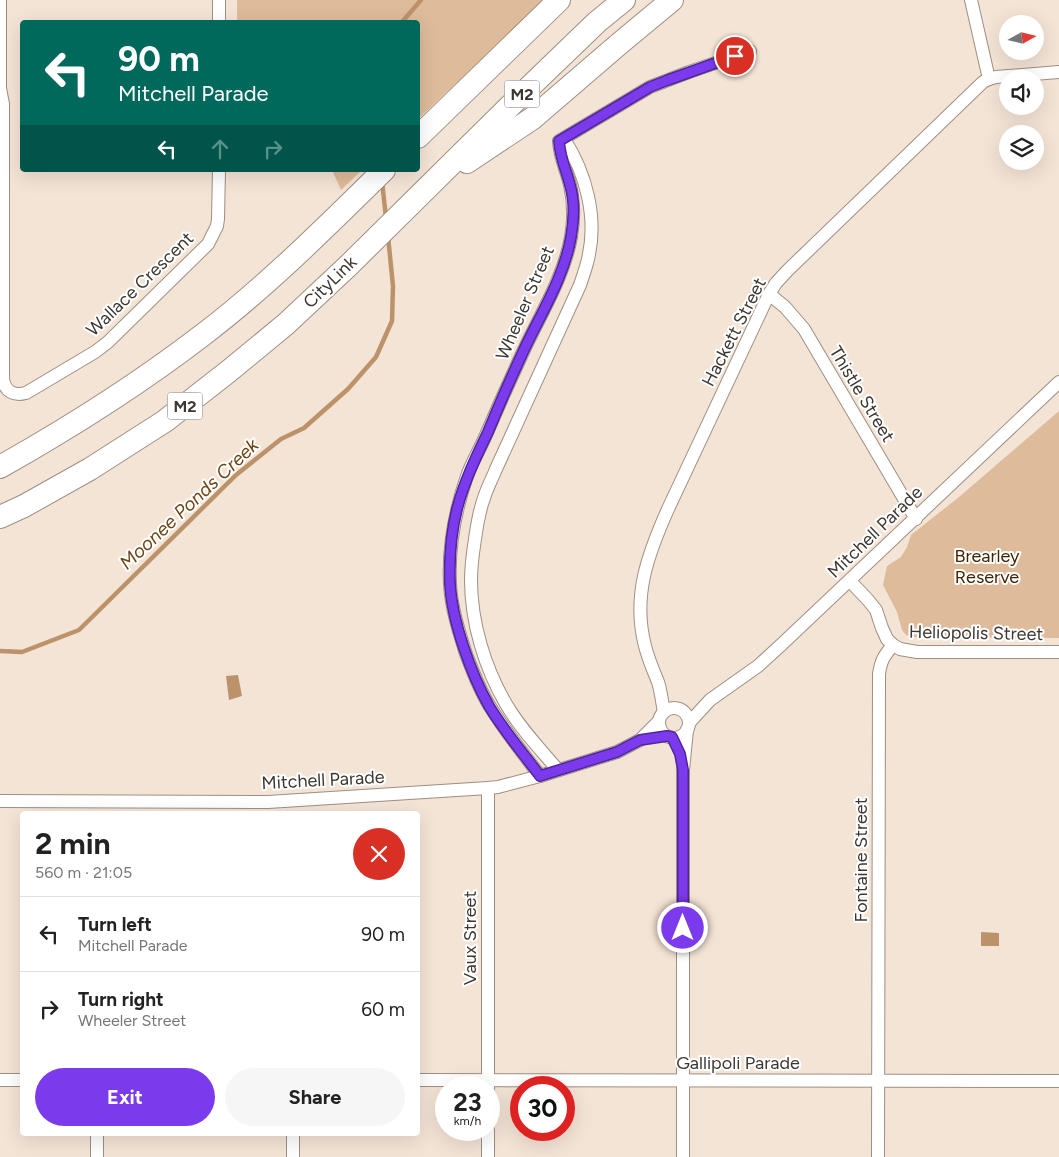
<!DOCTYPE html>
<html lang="en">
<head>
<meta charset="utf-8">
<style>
  :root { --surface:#fff; --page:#f6f6f6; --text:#222; --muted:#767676; --line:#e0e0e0; --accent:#7c3aed }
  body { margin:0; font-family:Figtree,sans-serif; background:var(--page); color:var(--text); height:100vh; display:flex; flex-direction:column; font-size:19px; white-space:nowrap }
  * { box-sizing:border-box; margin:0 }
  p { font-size:16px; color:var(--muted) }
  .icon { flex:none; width:28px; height:28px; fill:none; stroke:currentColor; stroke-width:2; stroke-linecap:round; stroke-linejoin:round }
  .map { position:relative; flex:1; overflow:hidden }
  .sheet { position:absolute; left:20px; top:811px; width:400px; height:325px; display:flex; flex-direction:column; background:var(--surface); border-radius:5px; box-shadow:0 5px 20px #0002 }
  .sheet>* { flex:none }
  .top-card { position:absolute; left:20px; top:20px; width:400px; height:152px; border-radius:5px; box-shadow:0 5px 20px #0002; background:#00695c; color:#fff; overflow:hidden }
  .needle { width:32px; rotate:82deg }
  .tools { position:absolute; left:999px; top:15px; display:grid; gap:10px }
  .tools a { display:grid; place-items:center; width:45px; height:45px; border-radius:50%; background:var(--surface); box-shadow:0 5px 20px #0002; font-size:25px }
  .speed { position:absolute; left:435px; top:1076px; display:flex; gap:10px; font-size:25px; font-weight:700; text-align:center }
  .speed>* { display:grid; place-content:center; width:65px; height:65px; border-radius:50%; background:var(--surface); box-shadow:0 5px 20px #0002; line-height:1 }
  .speed small { font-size:12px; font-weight:400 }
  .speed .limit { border:8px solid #d22; background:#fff; color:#111 }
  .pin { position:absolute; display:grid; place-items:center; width:42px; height:42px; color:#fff; margin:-21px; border:2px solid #fff; border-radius:50%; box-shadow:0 1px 5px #0007 }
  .me { position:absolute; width:55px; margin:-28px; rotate:0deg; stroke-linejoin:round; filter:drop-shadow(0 0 4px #0008) }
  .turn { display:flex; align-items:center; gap:18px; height:105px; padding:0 15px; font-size:22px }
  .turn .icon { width:65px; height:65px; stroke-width:2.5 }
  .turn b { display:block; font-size:35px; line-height:42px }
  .lanes { display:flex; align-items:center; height:48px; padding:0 15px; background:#0003; justify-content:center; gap:25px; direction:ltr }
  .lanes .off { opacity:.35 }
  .round { display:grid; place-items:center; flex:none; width:52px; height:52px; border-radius:26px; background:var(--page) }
  .head { display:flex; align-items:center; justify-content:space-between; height:85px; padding:0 15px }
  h1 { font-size:30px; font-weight:700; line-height:38px }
  .cta { display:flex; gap:10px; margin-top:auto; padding:10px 15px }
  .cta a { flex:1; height:58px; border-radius:30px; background:var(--accent); color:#fff; font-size:20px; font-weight:700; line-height:58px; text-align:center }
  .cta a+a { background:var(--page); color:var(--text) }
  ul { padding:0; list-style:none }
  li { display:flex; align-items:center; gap:15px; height:75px; padding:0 15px; border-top:1px solid var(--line) }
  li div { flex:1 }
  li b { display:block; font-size:19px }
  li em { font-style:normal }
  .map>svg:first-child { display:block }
  .green { fill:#debb9a }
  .water { fill:#bc926a }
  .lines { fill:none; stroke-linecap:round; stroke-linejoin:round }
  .stream { stroke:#bc926a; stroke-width:4.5 }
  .street-casing { stroke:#9e8f82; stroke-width:14 }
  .highway-casing { stroke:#9e8f82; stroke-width:24 }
  .street { stroke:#fff; stroke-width:12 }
  .highway { stroke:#fff; stroke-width:22 }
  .route-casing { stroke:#51269a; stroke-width:12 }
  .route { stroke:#7c3aed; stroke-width:9 }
  .labels { text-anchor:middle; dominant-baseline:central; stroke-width:4; stroke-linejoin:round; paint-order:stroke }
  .shield { fill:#fff; stroke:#77736f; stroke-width:1 }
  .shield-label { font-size:16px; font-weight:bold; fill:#3d3731 }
  .street-label { font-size:18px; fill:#3d3731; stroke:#fff }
  .park-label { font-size:18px; fill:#402402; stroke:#fff }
  .water-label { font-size:19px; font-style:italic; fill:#6e4514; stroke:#fff }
</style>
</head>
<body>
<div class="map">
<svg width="1059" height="1157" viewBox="0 0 1059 1157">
  <rect width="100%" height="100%" fill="#f4e4d6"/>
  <g class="green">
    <polygon points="237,0 545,0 418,119 418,22 237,22"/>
    <polygon points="332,170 362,170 341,190"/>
    <polygon points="1059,411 1059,638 911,637 906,635 902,630 897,612 883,585 887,566 901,557 907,547 911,535 959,497"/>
  </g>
  <g class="water">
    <polygon points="238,675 242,696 229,700 226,676"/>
    <polygon points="981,932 999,933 999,946 981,946"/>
  </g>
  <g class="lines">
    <g class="stream">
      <polyline points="402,22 421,0"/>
      <polyline points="382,181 386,218"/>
      <polyline points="0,651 22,652 79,630 236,475 281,439 304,428 348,389 376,357 392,321 393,286 388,236"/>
    </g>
    <defs>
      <g id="street">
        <polyline points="219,0 219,22"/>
        <polyline points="971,0 989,79"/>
        <path d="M0 88 3 104V379C5 392 14 396 26 393L95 352 108 342 208 244 217 226 218 219 219 170"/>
        <polyline points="0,88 0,0"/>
        <polyline points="769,294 785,307 804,329 916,519"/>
        <path d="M850 581 868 600 876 610 882 628 887 639 893 645C884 656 881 660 879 674L878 1157"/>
        <polyline points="893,645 900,649 917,652 1059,652"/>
        <circle cx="674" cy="723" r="15"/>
        <path d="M664 712C662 702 661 691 658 682 653 670 648 658 645 646 632 596 648 554 668 509L769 294 776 283 787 271 983 82 989 79 996 77 1059 72"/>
        <polyline points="689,723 710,700 758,666 781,645 1059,382"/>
        <path d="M558 770C540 749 520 728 506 704 485 668 471 623 471 580 471 566 473 552 475 539 477 525 479 511 484 498 487 488 492 479 496 469L580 285C583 276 586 268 588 259 598 218 586 173 564 139"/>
        <path d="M540 776C523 753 504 730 489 705 479 689 473 672 466 654 459 632 451 607 450 584 448 547 455 511 467 476 472 462 480 449 486 435 498 407 510 380 523 352 540 315 564 277 571 237 574 220 574 202 570 185 566 169 560 158 559 141L650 87 689 72 750 51"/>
        <polyline points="0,801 268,802 488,788 498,787 540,776 617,752 640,740 659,721"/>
        <polyline points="0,1080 22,1080"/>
        <polyline points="418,1080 1059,1081"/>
        <polyline points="488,1088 488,788"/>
        <polyline points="488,1130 488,1157"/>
        <polyline points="97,1134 97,1157"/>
        <polyline points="293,1157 293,1134"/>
        <polyline points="683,1157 683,770 687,730"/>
      </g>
      <g id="highway">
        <polyline points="418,137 559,0"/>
        <polyline points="467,162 533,118 619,44 672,0"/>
        <path d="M0 467C71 427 139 384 204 334 268 285 326 227 384 170"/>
        <polyline points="0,517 24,506 90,469 165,421 229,371 286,324 349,265 515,101 597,22 624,0"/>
      </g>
    </defs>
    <use href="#street" class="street-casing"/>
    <use href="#highway" class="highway-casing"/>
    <use href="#street" class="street"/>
    <use href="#highway" class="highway"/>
  </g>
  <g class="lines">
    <defs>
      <path id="route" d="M683 928V770L680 754 672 737 667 736 640 740 617 752 540 776C523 753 504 731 489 706 471 674 452 621 450 584 449 559 451 533 457 509 464 482 476 457 488 432 499 405 511 378 523 352 540 315 564 278 571 237 574 220 575 202 570 185 566 169 560 158 559 141L650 87 668 80 735 56"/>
    </defs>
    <use href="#route" class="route-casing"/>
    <use href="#route" class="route"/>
  </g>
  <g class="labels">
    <g class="shield">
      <rect x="504.5" y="80.5" width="35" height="27" rx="4"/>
      <rect x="167.5" y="392.5" width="35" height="27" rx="4"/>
    </g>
    <g class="shield-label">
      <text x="522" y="94">M2</text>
      <text x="185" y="406">M2</text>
    </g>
    <g class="street-label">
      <text transform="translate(330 282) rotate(-44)">CityLink</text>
      <text transform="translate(140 284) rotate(-44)">Wallace Crescent</text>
      <text transform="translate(525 303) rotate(-67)">Wheeler Street</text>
      <text transform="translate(734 332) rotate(-63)">Hackett Street</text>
      <text transform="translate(862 394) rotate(59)">Thistle Street</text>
      <text transform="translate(875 532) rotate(-44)">Mitchell Parade</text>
      <text transform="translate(976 633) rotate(1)">Heliopolis Street</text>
      <text transform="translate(323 780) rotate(-3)">Mitchell Parade</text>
      <text transform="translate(861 860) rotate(-90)">Fontaine Street</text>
      <text transform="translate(470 938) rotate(-90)">Vaux Street</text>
      <text x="738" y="1063">Gallipoli Parade</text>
    </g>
    <g class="park-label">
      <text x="987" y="556">Brearley<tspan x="987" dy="21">Reserve</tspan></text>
    </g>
    <g class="water-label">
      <text transform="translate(189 504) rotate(-43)">Moonee Ponds Creek</text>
    </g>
  </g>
</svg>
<div class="tools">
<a><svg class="needle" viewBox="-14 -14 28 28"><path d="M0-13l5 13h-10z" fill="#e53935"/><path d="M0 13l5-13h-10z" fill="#767676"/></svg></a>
<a><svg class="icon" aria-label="sound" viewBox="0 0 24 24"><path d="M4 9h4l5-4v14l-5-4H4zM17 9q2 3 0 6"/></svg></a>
<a><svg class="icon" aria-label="layers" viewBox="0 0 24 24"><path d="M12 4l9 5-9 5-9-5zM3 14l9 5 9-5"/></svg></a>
</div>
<div class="speed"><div>23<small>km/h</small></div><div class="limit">30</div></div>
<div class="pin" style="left:735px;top:56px;background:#d93025"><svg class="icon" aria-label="arrive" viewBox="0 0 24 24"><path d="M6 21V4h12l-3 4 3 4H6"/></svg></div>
<svg class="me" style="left:683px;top:928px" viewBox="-20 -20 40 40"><circle r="17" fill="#7c3aed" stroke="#fff" stroke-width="3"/><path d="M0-11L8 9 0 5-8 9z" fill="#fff"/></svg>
<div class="top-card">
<div class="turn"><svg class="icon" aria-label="left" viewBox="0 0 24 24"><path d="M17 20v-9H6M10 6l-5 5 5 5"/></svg><div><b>90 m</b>Mitchell Parade</div></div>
<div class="lanes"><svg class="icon" aria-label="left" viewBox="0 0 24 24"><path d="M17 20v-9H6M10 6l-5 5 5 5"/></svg><svg class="icon off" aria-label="ahead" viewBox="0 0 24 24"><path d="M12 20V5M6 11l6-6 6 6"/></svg><svg class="icon off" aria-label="right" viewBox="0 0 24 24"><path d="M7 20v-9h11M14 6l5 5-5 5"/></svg></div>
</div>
<section class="sheet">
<div class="head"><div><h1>2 min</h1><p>560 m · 21:05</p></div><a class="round" style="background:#d93025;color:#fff"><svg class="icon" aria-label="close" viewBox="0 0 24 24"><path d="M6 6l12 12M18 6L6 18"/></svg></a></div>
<ul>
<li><svg class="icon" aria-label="left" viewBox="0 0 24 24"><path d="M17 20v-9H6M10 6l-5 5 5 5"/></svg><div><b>Turn left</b><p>Mitchell Parade</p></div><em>90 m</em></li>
<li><svg class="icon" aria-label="right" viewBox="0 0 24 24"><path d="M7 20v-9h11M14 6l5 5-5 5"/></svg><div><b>Turn right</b><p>Wheeler Street</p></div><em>60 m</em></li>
</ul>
<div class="cta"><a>Exit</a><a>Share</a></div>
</section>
</div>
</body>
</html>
